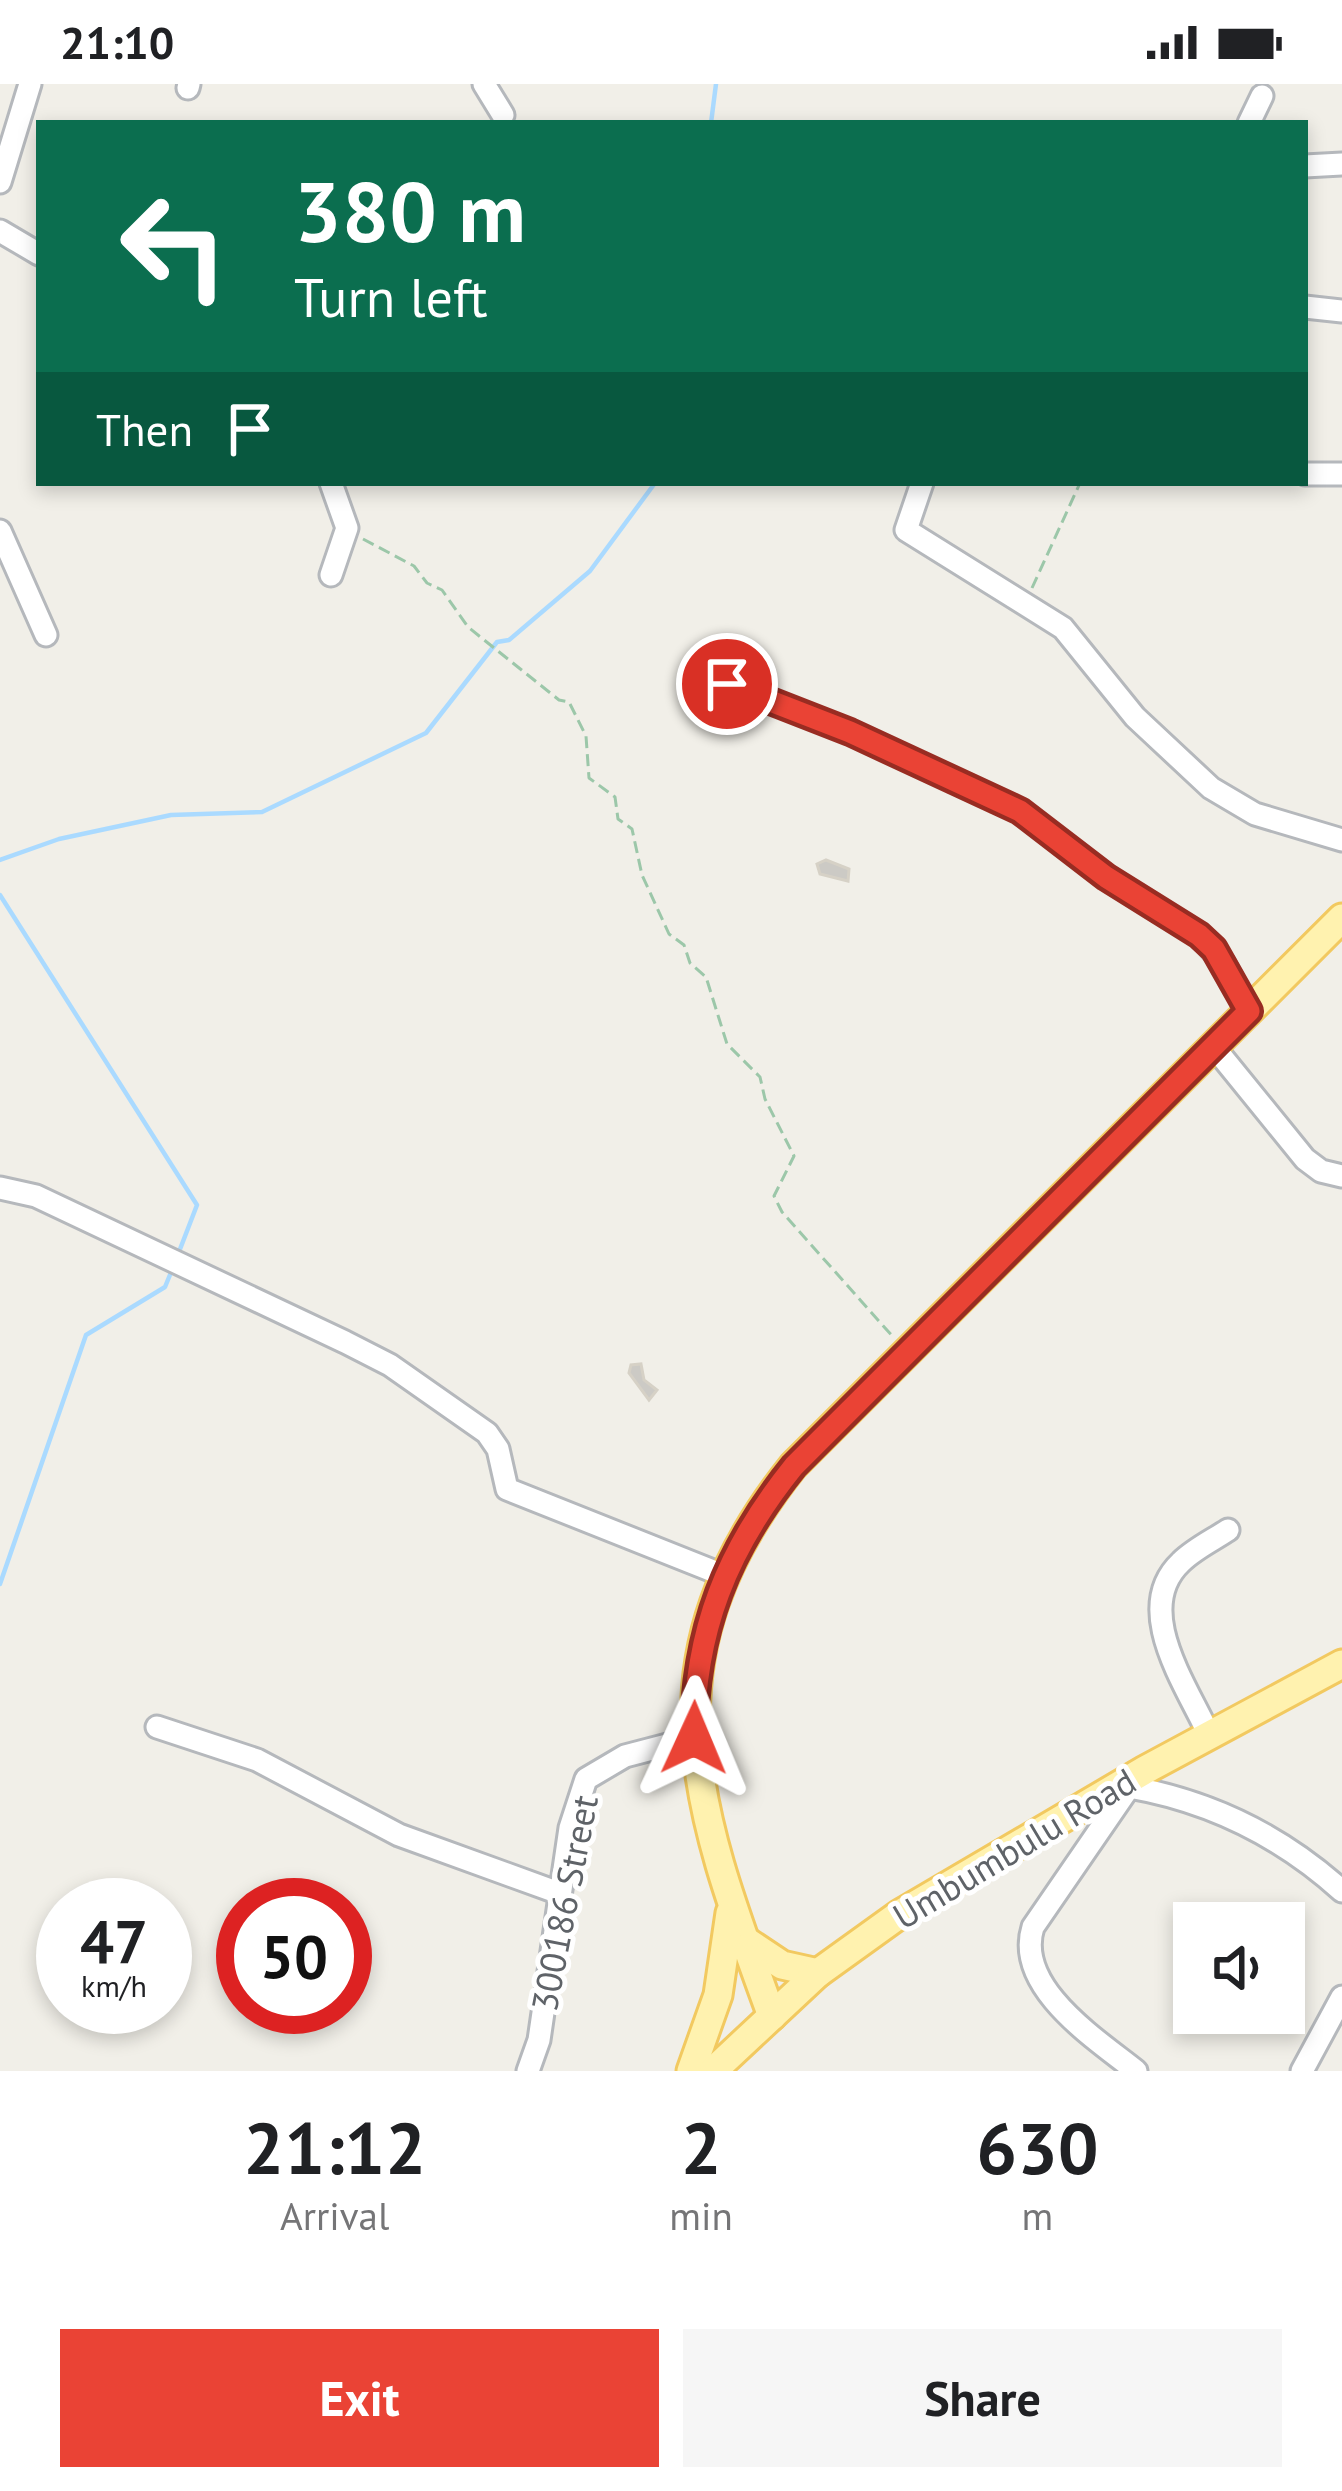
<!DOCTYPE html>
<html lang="en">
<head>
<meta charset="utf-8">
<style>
  :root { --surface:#fff; --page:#f6f6f6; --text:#202124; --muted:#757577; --accent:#ea4335 }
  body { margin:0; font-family:"PT Sans",sans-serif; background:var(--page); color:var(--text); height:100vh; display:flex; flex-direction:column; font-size:45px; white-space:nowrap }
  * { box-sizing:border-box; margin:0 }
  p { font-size:39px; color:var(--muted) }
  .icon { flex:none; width:66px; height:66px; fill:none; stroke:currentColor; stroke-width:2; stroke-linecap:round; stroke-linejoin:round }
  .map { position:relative; height:1987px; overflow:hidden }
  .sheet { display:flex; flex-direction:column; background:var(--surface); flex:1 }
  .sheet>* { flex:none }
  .hud { position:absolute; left:36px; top:36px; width:1272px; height:366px; border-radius:0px; box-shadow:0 6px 18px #0003; background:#0b6e4f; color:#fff; overflow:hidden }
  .controls { position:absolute; left:1173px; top:1818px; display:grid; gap:24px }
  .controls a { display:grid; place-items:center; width:132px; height:132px; border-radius:0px; background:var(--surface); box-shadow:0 6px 18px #0003; font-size:60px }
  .speed { position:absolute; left:36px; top:1794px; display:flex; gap:24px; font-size:60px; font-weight:700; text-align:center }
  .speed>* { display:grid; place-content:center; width:156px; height:156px; border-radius:50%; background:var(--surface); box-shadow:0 6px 18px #0003; line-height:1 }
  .speed small { font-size:30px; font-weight:400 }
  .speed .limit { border:18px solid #d22; background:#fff; color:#111 }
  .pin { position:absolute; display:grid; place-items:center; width:102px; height:102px; color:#fff; margin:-51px; border:6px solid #fff; border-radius:50%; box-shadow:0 3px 12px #0007 }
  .me { position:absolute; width:132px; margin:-66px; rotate:1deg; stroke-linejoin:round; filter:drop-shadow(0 0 9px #0008) }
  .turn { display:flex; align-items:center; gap:42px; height:252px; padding:0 60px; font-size:54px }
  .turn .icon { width:156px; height:156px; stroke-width:2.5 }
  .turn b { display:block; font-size:84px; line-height:102px }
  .then { display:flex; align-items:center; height:114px; padding:0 60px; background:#0003; gap:24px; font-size:45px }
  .eta { display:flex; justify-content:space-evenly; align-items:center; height:204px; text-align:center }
  .eta b { font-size:72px; font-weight:700; line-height:84px }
  .button { display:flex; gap:24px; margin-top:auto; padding:24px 60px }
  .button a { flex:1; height:138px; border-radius:0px; background:var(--accent); color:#fff; font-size:48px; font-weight:700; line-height:138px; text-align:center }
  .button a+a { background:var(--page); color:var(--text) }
  .status { display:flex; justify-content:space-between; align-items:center; height:84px; padding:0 60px; background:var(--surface); direction:ltr }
  .status svg { height:33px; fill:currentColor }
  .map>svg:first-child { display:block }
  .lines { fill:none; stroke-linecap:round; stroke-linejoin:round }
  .stream { stroke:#aadaff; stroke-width:4.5 }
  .building { fill:#cccac5; stroke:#d6d1c6; stroke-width:3 }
  .minor-casing { stroke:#b5b8bc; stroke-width:27 }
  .major-casing { stroke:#f2c960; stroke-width:33 }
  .path { stroke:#9cc7a9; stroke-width:3; stroke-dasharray:12 6; stroke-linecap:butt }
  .minor { stroke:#fff; stroke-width:21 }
  .major { stroke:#fff2af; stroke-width:27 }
  .route-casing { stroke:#982c22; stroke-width:30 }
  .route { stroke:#ea4335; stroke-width:21 }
  .labels { text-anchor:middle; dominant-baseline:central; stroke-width:10; stroke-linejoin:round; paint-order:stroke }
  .street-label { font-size:36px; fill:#5f6368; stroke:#fff }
</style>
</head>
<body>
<div class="status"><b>21:10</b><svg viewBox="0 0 49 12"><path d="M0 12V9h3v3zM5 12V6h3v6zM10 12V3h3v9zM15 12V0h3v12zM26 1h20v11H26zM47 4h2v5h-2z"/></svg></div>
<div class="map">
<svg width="1342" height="1987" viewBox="0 0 1342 1987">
  <rect width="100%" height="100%" fill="#f1efe8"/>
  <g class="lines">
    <g class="stream">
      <polyline points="711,39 716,0"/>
      <polyline points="0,776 59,755 171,731 262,728 426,649 497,558 509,556 590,487 655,399"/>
      <polyline points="0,811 197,1121 177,1173"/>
      <polyline points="0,1500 86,1251 165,1203 172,1186"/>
    </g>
  </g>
  <g class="building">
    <polygon points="826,776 849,785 848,797 820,790 817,780"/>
    <polygon points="641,1280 644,1296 657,1306 649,1316 629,1289 631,1281"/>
  </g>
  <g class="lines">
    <defs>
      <g id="minor">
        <polyline points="484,0 503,31"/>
        <polyline points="188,4 189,0"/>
        <polyline points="1249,39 1262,12"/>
        <polyline points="1305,82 1342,80"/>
        <polyline points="0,98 30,0"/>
        <polyline points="0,147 39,170"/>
        <polyline points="1305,223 1342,227"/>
        <polyline points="1305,390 1342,390"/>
        <polyline points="331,399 347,444 331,491"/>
        <polyline points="922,399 906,446 1063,544 1135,633 1211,704 1255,730 1342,756"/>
        <polyline points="0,447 46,551"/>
        <polyline points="727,600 850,648 1020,727 1106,793 1199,851 1224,880 1249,927"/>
        <polyline points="1214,963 1305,1075 1321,1087 1342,1092"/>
        <polyline points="0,1104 36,1112 345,1258 390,1281 487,1349 498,1365 507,1405 723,1491"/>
        <polyline points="157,1643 257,1676 399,1751 559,1809"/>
        <path d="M1209 1651C1187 1602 1131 1525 1181 1478 1194 1465 1213 1456 1228 1446"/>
        <path d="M1134 1696 1033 1843C1014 1903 1096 1955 1136 1987"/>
        <path d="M1129 1703C1210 1717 1281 1752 1342 1807"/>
        <polyline points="528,1987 539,1956 570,1744 586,1695 625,1672 694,1654"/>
        <polyline points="1302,1987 1342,1913"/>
      </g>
      <g id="major">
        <polyline points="743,1855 782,1881 818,1889"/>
        <path d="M772 1932C695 1722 639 1576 793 1382L1342 834"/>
        <polyline points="691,1987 718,1911 730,1829"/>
        <polyline points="713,1987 818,1889 900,1830 1145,1686 1342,1580"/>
      </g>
    </defs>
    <use href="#minor" class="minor-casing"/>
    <use href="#major" class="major-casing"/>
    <g class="path">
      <polyline points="363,455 414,482 427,499 442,506 468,543 559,616 569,618 586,652 589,694 615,713 618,735 632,745 642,791 669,850 684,861 690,879 706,893 727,960 760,993 765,1015 794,1072 774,1112 782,1128 894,1254"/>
      <polyline points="1032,504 1080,399"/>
    </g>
    <use href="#minor" class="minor"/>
    <use href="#major" class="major"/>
  </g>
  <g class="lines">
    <defs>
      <path id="route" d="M694 1654C694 1547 727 1465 794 1382L1249 927 1214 865 1199 851 1106 793 1020 727 850 648 727 600"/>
    </defs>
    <use href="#route" class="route-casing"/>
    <use href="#route" class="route"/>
  </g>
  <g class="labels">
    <g class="street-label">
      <text transform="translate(1014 1764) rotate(-31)">Umbumbulu Road</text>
      <text transform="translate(564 1819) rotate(-79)">300186 Street</text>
    </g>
  </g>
</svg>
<div class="controls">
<a><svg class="icon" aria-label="sound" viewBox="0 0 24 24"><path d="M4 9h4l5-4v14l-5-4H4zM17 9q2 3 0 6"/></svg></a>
</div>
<div class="speed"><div>47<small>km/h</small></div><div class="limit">50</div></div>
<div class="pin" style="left:727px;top:600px;background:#d93025"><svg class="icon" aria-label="arrive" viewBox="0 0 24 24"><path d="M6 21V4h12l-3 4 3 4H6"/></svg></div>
<svg class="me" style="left:694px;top:1654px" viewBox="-20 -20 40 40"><path d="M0-17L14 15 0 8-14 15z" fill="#ea4335" stroke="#fff" stroke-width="4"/></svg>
<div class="hud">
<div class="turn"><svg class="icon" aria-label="left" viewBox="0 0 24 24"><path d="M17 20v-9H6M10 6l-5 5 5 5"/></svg><div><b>380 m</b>Turn left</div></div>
<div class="then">Then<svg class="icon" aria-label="arrive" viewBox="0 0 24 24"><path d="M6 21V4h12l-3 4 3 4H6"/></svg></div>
</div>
</div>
<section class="sheet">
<div class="eta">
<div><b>21:12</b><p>Arrival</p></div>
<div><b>2</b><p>min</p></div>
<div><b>630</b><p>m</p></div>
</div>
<div class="button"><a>Exit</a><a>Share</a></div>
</section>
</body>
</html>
